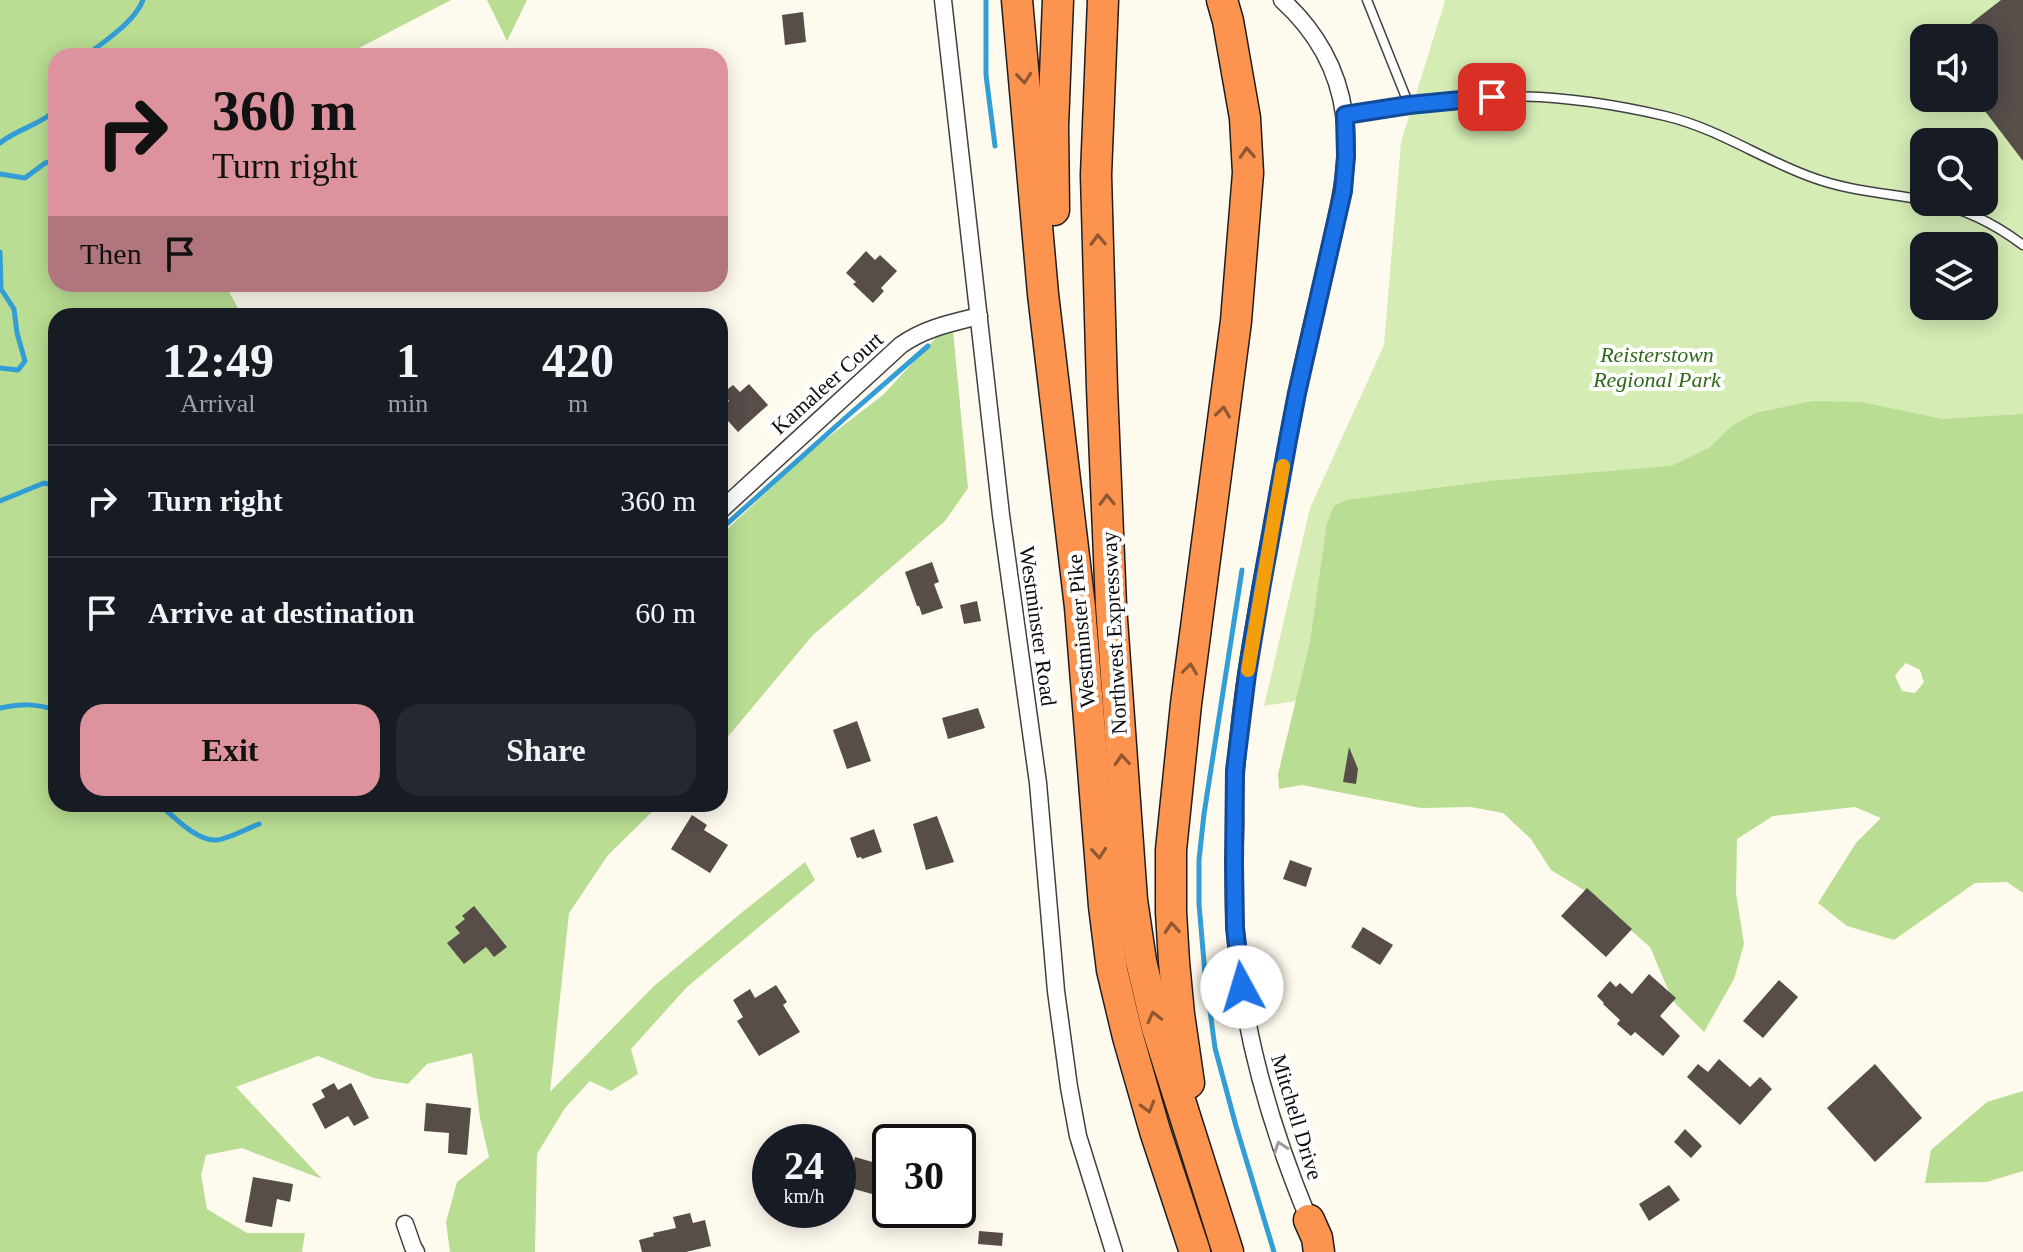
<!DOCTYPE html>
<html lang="en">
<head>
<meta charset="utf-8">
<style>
  :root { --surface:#171b24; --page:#242831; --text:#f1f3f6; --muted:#9ea1a6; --line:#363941; --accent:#dd939d }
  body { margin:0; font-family:Georgia,serif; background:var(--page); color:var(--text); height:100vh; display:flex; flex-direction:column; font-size:30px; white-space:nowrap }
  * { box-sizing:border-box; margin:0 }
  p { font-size:26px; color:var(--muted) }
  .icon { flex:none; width:44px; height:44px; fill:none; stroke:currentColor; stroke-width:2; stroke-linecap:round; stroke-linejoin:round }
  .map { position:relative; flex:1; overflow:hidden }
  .sheet { position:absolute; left:48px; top:308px; width:680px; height:504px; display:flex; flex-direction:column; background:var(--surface); border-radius:24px; box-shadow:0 4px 20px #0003 }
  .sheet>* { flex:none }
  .top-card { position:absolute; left:48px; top:48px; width:680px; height:244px; border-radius:24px; box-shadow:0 4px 20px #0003; background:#dd939d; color:#111; overflow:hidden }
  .fabs { position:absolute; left:1910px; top:24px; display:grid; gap:16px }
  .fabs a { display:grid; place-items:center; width:88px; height:88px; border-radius:16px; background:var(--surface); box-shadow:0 4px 20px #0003; font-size:40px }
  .speed { position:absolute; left:752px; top:1124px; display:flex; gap:16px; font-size:40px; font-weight:700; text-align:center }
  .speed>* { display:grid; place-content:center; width:104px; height:104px; border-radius:50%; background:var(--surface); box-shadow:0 4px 20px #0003; line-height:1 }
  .speed small { font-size:20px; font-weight:400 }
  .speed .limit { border:4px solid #111; border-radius:12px; background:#fff; color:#111 }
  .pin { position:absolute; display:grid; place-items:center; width:68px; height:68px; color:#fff; margin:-34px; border-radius:16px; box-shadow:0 4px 12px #0006 }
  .me { position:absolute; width:88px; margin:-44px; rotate:354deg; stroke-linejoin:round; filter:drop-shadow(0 0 6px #0008) }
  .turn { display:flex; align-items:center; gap:28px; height:168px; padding:0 32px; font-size:36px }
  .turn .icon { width:104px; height:104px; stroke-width:2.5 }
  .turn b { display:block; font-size:56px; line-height:68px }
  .then { display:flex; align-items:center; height:76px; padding:0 32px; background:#0003; gap:16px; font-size:30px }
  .eta { display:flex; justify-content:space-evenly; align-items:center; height:136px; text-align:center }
  .eta b { font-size:48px; font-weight:700; line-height:56px }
  .primary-button { display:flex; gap:16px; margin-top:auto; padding:16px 32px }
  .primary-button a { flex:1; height:92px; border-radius:24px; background:var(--accent); color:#111; font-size:32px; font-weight:700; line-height:92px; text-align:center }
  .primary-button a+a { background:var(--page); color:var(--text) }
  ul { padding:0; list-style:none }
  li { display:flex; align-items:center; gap:24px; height:112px; padding:0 32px; border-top:2px solid var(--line) }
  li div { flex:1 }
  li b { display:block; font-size:30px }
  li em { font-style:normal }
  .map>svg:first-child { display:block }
  .green { fill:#d5ecb5; fill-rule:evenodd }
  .forest { fill:#b9dd93; fill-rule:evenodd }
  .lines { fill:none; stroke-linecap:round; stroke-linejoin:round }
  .stream { stroke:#329ed5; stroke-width:5 }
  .building { fill:#574d49 }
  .lane-casing { stroke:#404040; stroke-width:11 }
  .street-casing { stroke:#404040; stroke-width:19 }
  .highway-casing { stroke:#1e1e1e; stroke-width:33 }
  .lane { stroke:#fff; stroke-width:8 }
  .street { stroke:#fff; stroke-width:16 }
  .highway { stroke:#fc934e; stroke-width:30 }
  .oneway { stroke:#905731 }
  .oneway2 { stroke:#9e9e9e }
  .route-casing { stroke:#114b97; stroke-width:20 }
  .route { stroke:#1a73e8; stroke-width:14 }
  .slow { stroke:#f59e0b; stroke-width:14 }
  .labels { text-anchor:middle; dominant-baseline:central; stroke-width:8; stroke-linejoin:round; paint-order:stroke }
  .park-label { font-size:22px; font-style:italic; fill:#2f691a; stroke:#fff }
  .street-label { font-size:22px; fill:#0d0d0d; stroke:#fff }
</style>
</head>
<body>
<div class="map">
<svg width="2023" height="1252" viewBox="0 0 2023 1252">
  <rect width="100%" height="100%" fill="#fffaee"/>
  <path class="green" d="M1442 0H2023V646L1980 596 1264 706 1310 508 1384 345 1401 142 1445 1ZM1924 38H1984V98H1924ZM1924 142H1984V202H1924ZM1924 246H1984V306H1924Z"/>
  <g class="forest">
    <polygon points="0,0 451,0 359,48 353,56 56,56 56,284 225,284 240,312 232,316 56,316 56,804 660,804 608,855 569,913 550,1092 654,986 740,914 805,862 815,880 687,987 631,1049 638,1074 611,1091 590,1081 565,1108 537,1154 535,1252 450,1252 446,1222 457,1182 489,1157 480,1118 472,1053 427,1064 408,1084 374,1078 318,1056 236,1087 322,1179 242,1148 206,1155 201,1175 207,1209 247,1233 305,1233 302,1252 0,1252"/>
    <polygon points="487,0 527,0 507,41"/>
    <polygon points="952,320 968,488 945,521 813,635 720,746 720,536 810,451 883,395"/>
    <path d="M1813 401 1862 402 1942 419 2023 414V893L2007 882 1975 883 1894 940 1847 926 1818 903 1856 843 1881 818 1855 807 1773 816 1737 839 1736 893 1744 944 1734 979 1704 1032 1673 1001 1650 947 1587 892 1551 870 1531 839 1503 813 1471 807 1421 808 1302 785 1279 789 1278 774 1310 642 1327 523 1334 506 1346 500 1489 481 1671 466 1709 448 1732 426 1755 413ZM1906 663 1920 670 1924 682 1915 693 1902 691 1895 676 1900 669Z"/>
    <polygon points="2023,1091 2023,1171 1987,1182 1925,1183 1931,1150 1987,1102"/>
  </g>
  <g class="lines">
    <g class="stream">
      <polyline points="986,0 986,75 995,146"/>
      <path d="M86 56C105 40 134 23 143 0"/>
      <path d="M0 143C17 129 40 125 56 110"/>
      <polyline points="0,174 25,178 45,163 56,161"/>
      <polyline points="0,252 1,289 14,309 17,333 25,361 18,370 0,368"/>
      <polyline points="0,501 44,483 56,486"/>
      <polyline points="720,530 844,419 928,346"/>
      <polyline points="1242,570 1204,814 1199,860 1199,904 1205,974 1215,1048 1236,1126 1274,1252"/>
      <path d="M0 708C22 704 34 703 56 710"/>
      <path d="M159 804C173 816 197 842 217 840 230 838 246 829 259 824"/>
    </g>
  </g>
  <g class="building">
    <polygon points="2001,0 2023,0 2023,161 1975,98 1984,98 1984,38 1952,38"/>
    <polygon points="803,12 806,42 785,45 782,15"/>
    <polygon points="866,251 875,260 880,255 897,271 881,288 884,291 873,303 853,284 856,282 846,273"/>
    <polygon points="749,384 768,405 738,432 720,412 720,409 729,401 723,393 733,385 740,392"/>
    <polygon points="932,562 939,582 934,584 943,608 922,615 919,606 917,606 905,572"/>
    <polygon points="977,601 981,621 964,624 960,605"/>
    <polygon points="978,708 985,728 948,739 942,718"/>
    <polygon points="857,721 871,761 847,769 833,730"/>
    <polygon points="1349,747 1358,769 1356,784 1343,782"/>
    <polygon points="692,815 707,825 704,830 728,845 710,873 671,849"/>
    <polygon points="937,816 954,862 926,870 913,824"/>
    <polygon points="874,829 882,852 862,859 861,857 857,858 850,838"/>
    <polygon points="1290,860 1312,868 1306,887 1283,879"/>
    <polygon points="1587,888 1632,929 1606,957 1561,916"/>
    <polygon points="474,906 507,947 494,957 486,947 464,964 447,943 460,933 455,927 465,919 462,916"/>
    <polygon points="1363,927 1393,945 1380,965 1351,947"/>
    <polygon points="1649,974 1676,998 1660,1016 1680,1036 1663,1056 1635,1032 1631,1036 1617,1024 1620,1020 1603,1004 1604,1003 1597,996 1610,981 1616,987 1620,983 1632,994"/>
    <polygon points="1779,980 1798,997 1763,1038 1743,1021"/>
    <polygon points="776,985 787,1002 783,1005 800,1032 759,1056 737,1021 743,1017 733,1000 750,989 755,998"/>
    <polygon points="1719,1059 1750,1087 1760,1077 1772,1089 1740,1125 1687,1077 1698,1064 1708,1072"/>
    <polygon points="1875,1064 1922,1118 1875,1162 1827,1108"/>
    <polygon points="334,1083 338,1090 351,1083 369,1118 354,1126 348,1116 325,1129 312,1104 325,1097 321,1090"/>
    <polygon points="426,1103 471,1108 467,1155 448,1153 449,1133 424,1131"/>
    <polygon points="1685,1129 1702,1146 1691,1158 1674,1142"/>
    <polygon points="855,1157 890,1167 890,1199 847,1187"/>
    <polygon points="253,1177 293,1184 290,1202 277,1199 272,1227 245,1222"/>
    <polygon points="1669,1185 1680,1200 1649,1221 1639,1204"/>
    <polygon points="690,1213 693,1223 705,1220 711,1246 686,1252 642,1252 639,1240 654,1236 653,1233 676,1228 673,1217"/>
    <polygon points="979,1231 1003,1233 1002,1246 978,1244"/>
  </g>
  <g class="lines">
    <defs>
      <g id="lane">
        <polyline points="1367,0 1409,105"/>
        <path d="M1345 115C1393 107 1441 99 1490 97 1547 94 1609 103 1665 116 1717 128 1761 159 1811 177 1848 191 1886 193 1924 200"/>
        <path d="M1932 202C1966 209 1995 224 2023 245"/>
      </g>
      <g id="street">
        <polyline points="943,0 1001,515 1038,783 1056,991 1069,1087 1078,1136 1114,1252"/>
        <path d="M1282 0C1315 30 1338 69 1344 114 1351 156 1341 198 1332 239 1321 291 1307 342 1297 394 1286 447 1277 501 1267 555 1254 626 1241 697 1236 768 1234 787 1235 806 1235 825 1234 859 1233 893 1235 926 1241 1028 1270 1126 1309 1220"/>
        <path d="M720 511 901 345C925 328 951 323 979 316"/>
        <polyline points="405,1224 413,1247 416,1252"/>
      </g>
      <g id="highway">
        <polyline points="1017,0 1043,294 1080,607 1104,906 1112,970 1128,1037 1155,1131 1195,1252"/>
        <polyline points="1103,0 1096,175 1102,388 1111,605 1132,900 1141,961 1157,1028 1228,1252"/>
        <polyline points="1054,210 1053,126 1058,0"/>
        <polyline points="1189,1083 1179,1014 1174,962 1171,912 1171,850 1186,704 1236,321 1248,173 1245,118 1228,21 1222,0"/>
        <polyline points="1309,1220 1317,1238 1319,1252"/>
      </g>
    </defs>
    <use href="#lane" class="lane-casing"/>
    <use href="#street" class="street-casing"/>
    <use href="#highway" class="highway-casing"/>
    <use href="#lane" class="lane"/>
    <use href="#street" class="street"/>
    <use href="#highway" class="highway"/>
  </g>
  <defs><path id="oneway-chevron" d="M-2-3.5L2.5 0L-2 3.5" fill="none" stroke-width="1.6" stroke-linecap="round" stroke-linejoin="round" transform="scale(2)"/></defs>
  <g class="oneway">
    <use href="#oneway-chevron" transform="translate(1024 78) rotate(85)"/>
    <use href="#oneway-chevron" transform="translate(1247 153) rotate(-93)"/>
    <use href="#oneway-chevron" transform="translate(1098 240) rotate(-92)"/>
    <use href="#oneway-chevron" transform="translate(1223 412) rotate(-82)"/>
    <use href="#oneway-chevron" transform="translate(1107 500) rotate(-92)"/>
    <use href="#oneway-chevron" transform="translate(1190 669) rotate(-83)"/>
    <use href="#oneway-chevron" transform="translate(1122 760) rotate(-94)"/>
    <use href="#oneway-chevron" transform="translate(1099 853) rotate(85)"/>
    <use href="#oneway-chevron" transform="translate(1172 928) rotate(-94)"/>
    <use href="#oneway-chevron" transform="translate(1154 1017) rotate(-104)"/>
    <use href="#oneway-chevron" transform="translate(1148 1107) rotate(74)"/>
  </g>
  <use class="oneway2" href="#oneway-chevron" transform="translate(1280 1147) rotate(-109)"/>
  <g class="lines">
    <defs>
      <polyline id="route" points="1242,987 1235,928 1234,863 1235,770 1247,674 1261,589 1288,440 1297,393 1343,191 1346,156 1345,115 1409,105 1492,97"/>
    </defs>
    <use href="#route" class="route-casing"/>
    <use href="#route" class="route"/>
    <polyline class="slow" points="1248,670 1283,466"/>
  </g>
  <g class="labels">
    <g class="park-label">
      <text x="1657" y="354">Reisterstown<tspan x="1657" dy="25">Regional Park</tspan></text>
    </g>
    <g class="street-label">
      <text transform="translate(827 383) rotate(-42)">Kamaleer Court</text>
      <text transform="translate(1038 626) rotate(82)">Westminster Road</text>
      <text transform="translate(1081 631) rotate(-95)">Westminster Pike</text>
      <text transform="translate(1114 633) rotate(-93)">Northwest Expressway</text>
      <text transform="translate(1297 1117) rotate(73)">Mitchell Drive</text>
    </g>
  </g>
</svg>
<div class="fabs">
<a><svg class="icon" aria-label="sound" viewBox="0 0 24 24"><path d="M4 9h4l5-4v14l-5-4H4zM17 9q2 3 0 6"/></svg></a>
<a><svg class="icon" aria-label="search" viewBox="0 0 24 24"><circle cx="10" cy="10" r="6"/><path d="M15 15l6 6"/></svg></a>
<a><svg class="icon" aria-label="layers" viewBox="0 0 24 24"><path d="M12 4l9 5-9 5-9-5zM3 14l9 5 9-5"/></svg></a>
</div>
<div class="speed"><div>24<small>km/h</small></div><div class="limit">30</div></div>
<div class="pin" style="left:1492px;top:97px;background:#d93025"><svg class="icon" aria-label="arrive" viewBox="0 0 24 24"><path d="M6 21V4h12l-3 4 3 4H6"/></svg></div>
<svg class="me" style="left:1242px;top:987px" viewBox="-20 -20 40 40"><circle r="19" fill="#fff"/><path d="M0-13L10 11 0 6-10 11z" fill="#1a73e8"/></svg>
<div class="top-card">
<div class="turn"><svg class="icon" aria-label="right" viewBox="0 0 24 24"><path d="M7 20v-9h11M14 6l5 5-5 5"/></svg><div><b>360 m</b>Turn right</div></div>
<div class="then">Then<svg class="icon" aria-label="arrive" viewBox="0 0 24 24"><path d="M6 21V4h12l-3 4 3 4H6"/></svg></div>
</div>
<section class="sheet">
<div class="eta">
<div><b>12:49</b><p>Arrival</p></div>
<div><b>1</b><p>min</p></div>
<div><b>420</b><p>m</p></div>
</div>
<ul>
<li><svg class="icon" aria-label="right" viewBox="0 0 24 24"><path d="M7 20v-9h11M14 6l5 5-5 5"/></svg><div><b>Turn right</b></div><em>360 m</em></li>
<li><svg class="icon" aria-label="arrive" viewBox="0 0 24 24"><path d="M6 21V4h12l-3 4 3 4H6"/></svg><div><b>Arrive at destination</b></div><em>60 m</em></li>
</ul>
<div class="primary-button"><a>Exit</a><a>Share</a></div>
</section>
</div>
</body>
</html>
